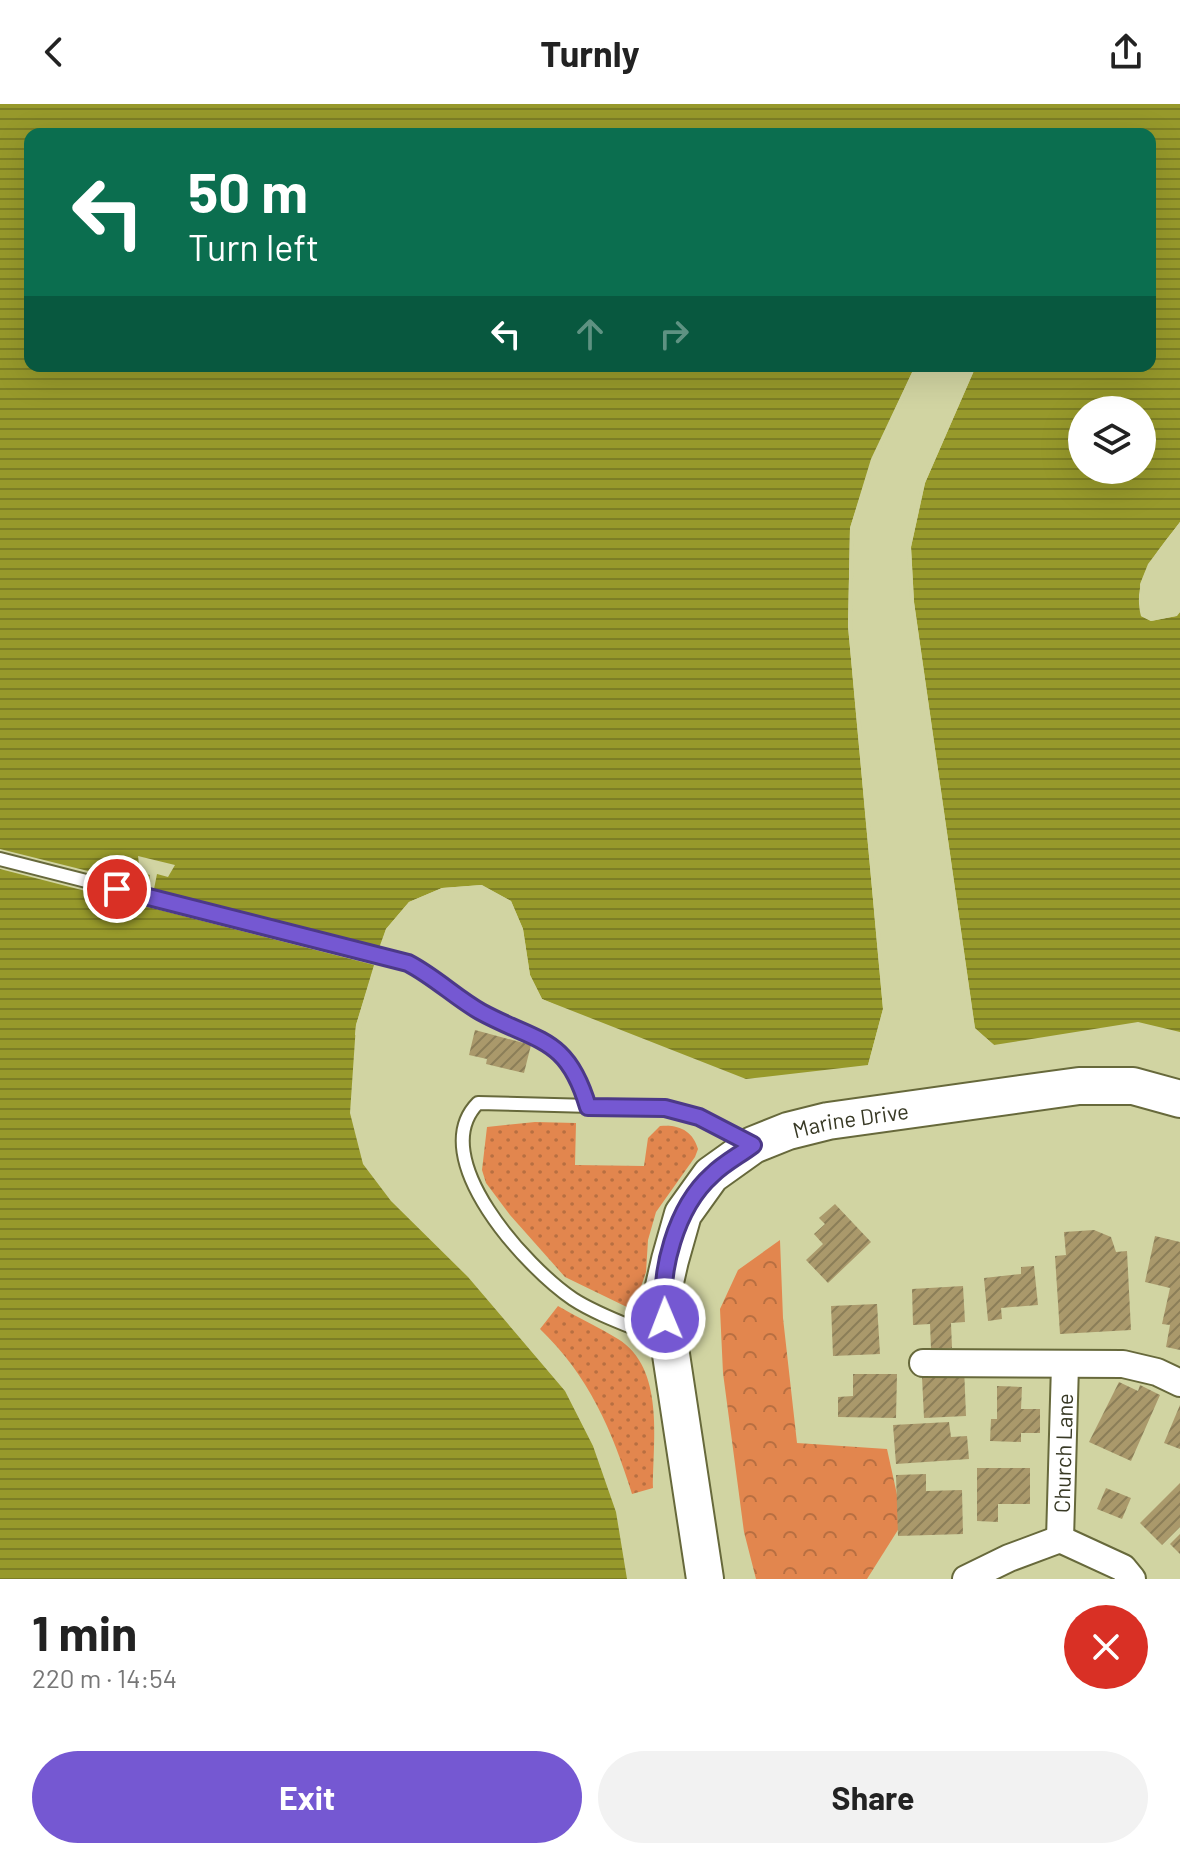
<!DOCTYPE html>
<html lang="en">
<head>
<meta charset="utf-8">
<style>
  :root { --surface:#fff; --page:#f2f2f2; --text:#222; --muted:#767676; --accent:#7558d2 }
  body { margin:0; font-family:Barlow,sans-serif; background:var(--page); color:var(--text); height:100vh; display:flex; flex-direction:column; font-size:30px; white-space:nowrap }
  * { box-sizing:border-box; margin:0 }
  p { font-size:26px; color:var(--muted) }
  .icon { flex:none; width:44px; height:44px; fill:none; stroke:currentColor; stroke-width:2; stroke-linecap:round; stroke-linejoin:round }
  .map { position:relative; height:1475px; overflow:hidden }
  .side { display:flex; flex-direction:column; background:var(--surface); flex:1 }
  .side>* { flex:none }
  .hud { position:absolute; left:24px; top:24px; width:1132px; height:244px; border-radius:16px; box-shadow:0 8px 32px #0002; background:#0b6e4f; color:#fff; overflow:hidden }
  .fabs { position:absolute; left:1068px; top:292px; display:grid; gap:16px }
  .fabs a { display:grid; place-items:center; width:88px; height:88px; border-radius:50%; background:var(--surface); box-shadow:0 8px 32px #0002; font-size:40px }
  .pin { position:absolute; display:grid; place-items:center; width:68px; height:68px; color:#fff; margin:-34px; border:4px solid #fff; border-radius:50%; box-shadow:0 2px 8px #0007 }
  .me { position:absolute; width:88px; margin:-44px; rotate:359deg; stroke-linejoin:round; filter:drop-shadow(0 0 6px #0008) }
  .turn { display:flex; align-items:center; gap:28px; height:168px; padding:0 32px; font-size:36px }
  .turn .icon { width:104px; height:104px; stroke-width:2.5 }
  .turn b { display:block; font-size:56px; line-height:68px }
  .lanes { display:flex; align-items:center; height:76px; padding:0 32px; background:#0003; justify-content:center; gap:40px; direction:ltr }
  .lanes .off { opacity:.35 }
  .round { display:grid; place-items:center; flex:none; width:84px; height:84px; border-radius:42px; background:var(--page) }
  .summary { display:flex; align-items:center; justify-content:space-between; height:136px; padding:0 32px }
  h1 { font-size:48px; font-weight:700; line-height:60px }
  .cta { display:flex; gap:16px; margin-top:auto; padding:16px 32px }
  .cta a { flex:1; height:92px; border-radius:48px; background:var(--accent); color:#fff; font-size:32px; font-weight:700; line-height:92px; text-align:center }
  .cta a+a { background:var(--page); color:var(--text) }
  header { display:flex; justify-content:space-between; align-items:center; height:104px; padding:0 32px; background:var(--surface); font-size:36px; font-weight:700 }
  .map>svg:first-child { display:block }
  .grass { fill:url(#grass-dots) }
  .forest { fill:url(#forest-crowns) }
  .water { fill:url(#water-rules); fill-rule:evenodd }
  .pier { fill:#d1d4a2 }
  .building { fill:url(#building-hatch) }
  .lines { fill:none; stroke-linecap:round; stroke-linejoin:round }
  .service-casing { stroke:#67693b; stroke-width:16 }
  .minor-casing { stroke:#67693b; stroke-width:30 }
  .secondary-casing { stroke:#67693b; stroke-width:40 }
  .service { stroke:#fff; stroke-width:12 }
  .minor { stroke:#fff; stroke-width:26 }
  .secondary { stroke:#fff; stroke-width:36 }
  .route-casing { stroke:#4c3988; stroke-width:20 }
  .route { stroke:#7558d2; stroke-width:14 }
  .labels { text-anchor:middle; dominant-baseline:central; stroke-width:6; stroke-linejoin:round; paint-order:stroke }
  .street-label { font-size:22px; fill:#383925; stroke:#f1f2d9 }
</style>
</head>
<body>
<header><svg class="icon" aria-label="back" viewBox="0 0 24 24"><path d="M15 5l-7 7 7 7"/></svg>Turnly<svg class="icon" aria-label="share" viewBox="0 0 24 24"><path d="M12 15V3M7 8l5-5 5 5M5 13v7h14v-7"/></svg></header>
<div class="map">
<svg width="1180" height="1475" viewBox="0 0 1180 1475">
  <defs>
    <pattern id="grass-dots" width="8" height="8" patternUnits="userSpaceOnUse" patternTransform="scale(2)"><rect width="8" height="8" fill="#e2864e"/><path d="M2 2h.1M6 6h.1" fill="none" stroke="#b86f41" stroke-width="1.8" stroke-linecap="round"/></pattern>
    <pattern id="forest-crowns" width="20" height="18" patternUnits="userSpaceOnUse" patternTransform="scale(2)"><rect width="20" height="18" fill="#e2864e"/><path d="M2 6a3 3 0 1 1 6 0M12 15a3 3 0 1 1 6 0" fill="none" stroke="#b86f41"/></pattern>
    <pattern id="water-rules" width="6" height="5" patternUnits="userSpaceOnUse" patternTransform="scale(2)"><rect width="6" height="5" fill="#97992b"/><path d="M0 2.5h6" fill="none" stroke="#7c7e25"/></pattern>
    <pattern id="building-hatch" width="6" height="6" patternUnits="userSpaceOnUse" patternTransform="scale(2)"><rect width="6" height="6" fill="#aa996b"/><path d="M-1 1l2-2M0 6l6-6M5 7l2-2" fill="none" stroke="#8b7e58"/></pattern>
  </defs>
  <rect width="100%" height="100%" fill="#d1d4a2"/>
  <g class="grass">
    <path d="M535 1018 576 1019 575 1061 644 1062 648 1034 660 1022C679 1020 693 1027 698 1045L695 1053 656 1108 648 1136 646 1168 633 1206 565 1173 510 1111 486 1079 482 1066 487 1023Z"/>
    <path d="M558 1202C578 1214 599 1223 618 1235 665 1264 653 1336 653 1384L632 1390C612 1326 589 1272 540 1225Z"/>
  </g>
  <polygon class="forest" points="780,1136 783,1214 797,1339 887,1345 903,1418 867,1475 756,1475 744,1428 723,1269 720,1205 738,1166"/>
  <path class="water" d="M0 0H1180V418C1159 446 1131 474 1141 512L1151 517 1176 512 1180 508V928L1138 918 994 941 975 925 914 498 911 443 925 379 976 262H1150V30H30V262H915L872 355 850 424 848 522 883 905 868 961 746 975 542 895 530 871 523 825 511 797 481 781 442 784 409 798 386 825 356 921 350 1009 363 1060 391 1097 468 1173 565 1287 593 1342 616 1408 627 1475H0ZM1082 306H1142V366H1082Z"/>
  <g class="pier">
    <polygon points="915,262 919,263 875,357 854,425 852,522 887,905 872,961 868,961 883,905 848,522 850,424 871,355"/>
    <polygon points="972,262 976,262 925,379 911,443 914,498 975,924 994,941 989,941 971,925 910,499 907,443 922,378"/>
    <polygon points="1180,418 1180,424 1152,462 1144,481 1143,502 1145,509 1152,513 1174,509 1180,504 1180,508 1177,512 1151,517 1141,512 1140,480 1148,460"/>
    <polygon points="0,745 148,782 150,771 140,768 138,752 175,761 168,773 157,770 154,785 379,844 386,825 409,798 442,784 482,781 511,797 523,825 530,871 542,895 601,921 597,923 539,898 527,872 519,826 508,800 481,785 443,788 411,801 389,827 359,932 355,931 356,921 374,861 0,765"/>
  </g>
  <g class="building">
    <polygon points="475,926 531,941 524,969 486,960 487,955 469,951"/>
    <polygon points="835,1100 871,1138 828,1179 806,1156 823,1140 814,1130 825,1120 819,1114"/>
    <polygon points="1094,1126 1111,1133 1116,1148 1127,1147 1131,1226 1060,1230 1055,1152 1066,1151 1064,1128"/>
    <polygon points="1155,1132 1180,1138 1180,1246 1166,1243 1170,1221 1162,1220 1170,1184 1145,1178"/>
    <polygon points="1034,1162 1038,1201 1001,1204 1002,1215 988,1217 984,1174 1021,1170 1021,1163"/>
    <polygon points="963,1182 965,1218 951,1219 952,1244 931,1245 930,1220 913,1221 912,1185"/>
    <polygon points="877,1200 880,1250 833,1252 831,1202"/>
    <polygon points="964,1263 966,1312 924,1314 922,1273 949,1272"/>
    <polygon points="853,1270 897,1270 896,1314 838,1313 838,1293 853,1292"/>
    <polygon points="1119,1278 1138,1287 1140,1281 1160,1291 1131,1357 1089,1338"/>
    <polygon points="997,1282 1022,1283 1021,1305 1040,1305 1040,1329 1021,1329 1021,1338 990,1337 991,1315 997,1315"/>
    <polygon points="1180,1301 1180,1345 1164,1339"/>
    <polygon points="949,1318 951,1333 967,1332 969,1355 896,1360 893,1321"/>
    <polygon points="977,1364 1030,1364 1030,1400 998,1400 998,1418 977,1417"/>
    <polygon points="926,1370 926,1387 962,1386 963,1430 898,1432 896,1371"/>
    <polygon points="1180,1379 1180,1423 1162,1441 1140,1419"/>
    <polygon points="1106,1384 1131,1394 1122,1415 1097,1405"/>
    <polygon points="1180,1430 1180,1450 1170,1440"/>
  </g>
  <g class="lines">
    <defs>
      <g id="service">
        <path d="M0 755 408 859C435 873 456 894 482 908 538 939 566 931 588 1003"/>
        <path d="M663 1236C634 1223 599 1212 573 1195 527 1164 424 1053 478 999L665 1004 699 1013 747 1038"/>
      </g>
      <g id="minor">
        <polyline points="923,1259 1123,1260 1157,1268 1180,1279"/>
        <path id="s1" d="M1060 1435 1065 1261"/>
        <polyline points="966,1475 1009,1454 1060,1435 1123,1464 1132,1475"/>
      </g>
      <g id="secondary">
        <path id="s2" d="M705 1475 662 1191 670 1156 683 1110 711 1071 753 1041 788 1027 828 1017 1079 982H1133L1180 995"/>
      </g>
    </defs>
    <use href="#service" class="service-casing"/>
    <use href="#minor" class="minor-casing"/>
    <use href="#secondary" class="secondary-casing"/>
    <use href="#service" class="service"/>
    <use href="#minor" class="minor"/>
    <use href="#secondary" class="secondary"/>
  </g>
  <g class="lines">
    <defs>
      <path id="route" d="M117 785 408 859C435 873 456 894 481 908 538 939 567 932 588 1003L665 1004 699 1013 753 1041C740 1051 724 1059 712 1071 676 1103 658 1169 665 1215"/>
    </defs>
    <use href="#route" class="route-casing"/>
    <use href="#route" class="route"/>
  </g>
  <g class="labels">
    <g class="street-label">
      <text stroke="none"><textPath href="#s2" startOffset="572">Marine Drive</textPath></text>
      <text stroke="none"><textPath href="#s1" startOffset="86">Church Lane</textPath></text>
    </g>
  </g>
</svg>
<div class="fabs">
<a><svg class="icon" aria-label="layers" viewBox="0 0 24 24"><path d="M12 4l9 5-9 5-9-5zM3 14l9 5 9-5"/></svg></a>
</div>
<div class="pin" style="left:117px;top:785px;background:#d93025"><svg class="icon" aria-label="arrive" viewBox="0 0 24 24"><path d="M6 21V4h12l-3 4 3 4H6"/></svg></div>
<svg class="me" style="left:665px;top:1215px" viewBox="-20 -20 40 40"><circle r="17" fill="#7558d2" stroke="#fff" stroke-width="3"/><path d="M0-11L8 9 0 5-8 9z" fill="#fff"/></svg>
<div class="hud">
<div class="turn"><svg class="icon" aria-label="left" viewBox="0 0 24 24"><path d="M17 20v-9H6M10 6l-5 5 5 5"/></svg><div><b>50 m</b>Turn left</div></div>
<div class="lanes"><svg class="icon" aria-label="left" viewBox="0 0 24 24"><path d="M17 20v-9H6M10 6l-5 5 5 5"/></svg><svg class="icon off" aria-label="ahead" viewBox="0 0 24 24"><path d="M12 20V5M6 11l6-6 6 6"/></svg><svg class="icon off" aria-label="right" viewBox="0 0 24 24"><path d="M7 20v-9h11M14 6l5 5-5 5"/></svg></div>
</div>
</div>
<section class="side">
<div class="summary"><div><h1>1 min</h1><p>220 m · 14:54</p></div><a class="round" style="background:#d93025;color:#fff"><svg class="icon" aria-label="close" viewBox="0 0 24 24"><path d="M6 6l12 12M18 6L6 18"/></svg></a></div>
<div class="cta"><a>Exit</a><a>Share</a></div>
</section>
</body>
</html>
